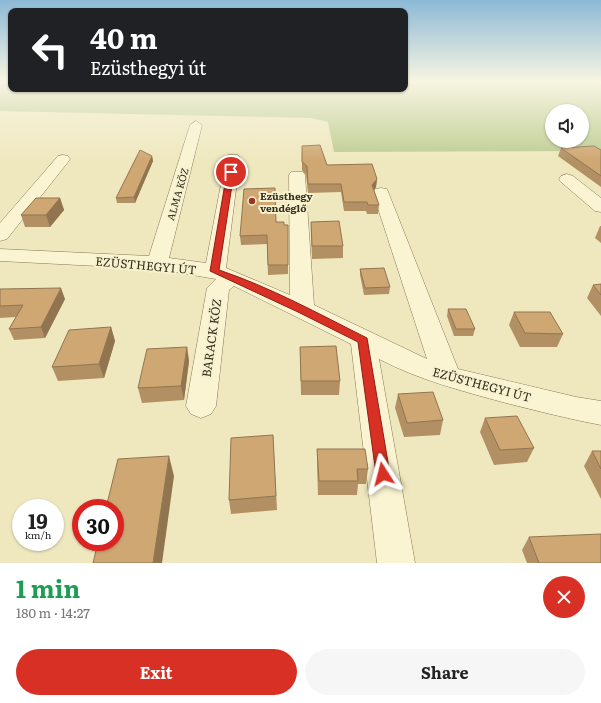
<!DOCTYPE html>
<html lang="en">
<head>
<meta charset="utf-8">
<style>
  :root { --surface:#fff; --page:#f6f6f6; --text:#222; --muted:#767676; --accent:#d93025 }
  body { margin:0; font-family:Literata,serif; background:var(--page); color:var(--text); height:100vh; display:flex; flex-direction:column; font-size:15px; white-space:nowrap }
  * { box-sizing:border-box; margin:0 }
  p { font-size:13px; color:var(--muted) }
  .icon { flex:none; width:22px; height:22px; fill:none; stroke:currentColor; stroke-width:2; stroke-linecap:round; stroke-linejoin:round }
  .map { position:relative; height:563px; overflow:hidden }
  .side { display:flex; flex-direction:column; background:var(--surface); flex:1 }
  .side>* { flex:none }
  .hud { position:absolute; left:8px; top:8px; width:400px; height:84px; border-radius:8px; box-shadow:0 1px 3px #0004; background:#202124; color:#fff; overflow:hidden }
  .tools { position:absolute; left:545px; top:104px; display:grid; gap:8px }
  .tools a { display:grid; place-items:center; width:44px; height:44px; border-radius:50%; background:var(--surface); box-shadow:0 1px 3px #0004; font-size:20px }
  .speed { position:absolute; left:12px; top:499px; display:flex; gap:8px; font-size:20px; font-weight:700; text-align:center }
  .speed>* { display:grid; place-content:center; width:52px; height:52px; border-radius:50%; background:var(--surface); box-shadow:0 1px 3px #0004; line-height:1 }
  .speed small { font-size:10px; font-weight:400 }
  .speed .limit { border:6px solid #d22; background:#fff; color:#111 }
  .pin { position:absolute; display:grid; place-items:center; width:34px; height:34px; color:#fff; margin:-17px; border:2px solid #fff; border-radius:50%; box-shadow:0 1px 4px #0007 }
  .me { position:absolute; width:44px; margin:-22px; rotate:351deg; stroke-linejoin:round; filter:drop-shadow(0 0 3px #0008) }
  .turn { display:flex; align-items:center; gap:14px; height:84px; padding:0 16px; font-size:18px }
  .turn .icon { width:52px; height:52px; stroke-width:2.5 }
  .turn b { display:block; font-size:28px; line-height:34px }
  .round { display:grid; place-items:center; flex:none; width:42px; height:42px; border-radius:21px; background:var(--page) }
  .overview { display:flex; align-items:center; justify-content:space-between; height:68px; padding:0 16px }
  h1 { font-size:24px; font-weight:700; line-height:30px; color:#1e9e55 }
  .cta { display:flex; gap:8px; margin-top:auto; padding:8px 16px }
  .cta a { flex:1; height:46px; border-radius:24px; background:var(--accent); color:#fff; font-size:16px; font-weight:700; line-height:46px; text-align:center }
  .cta a+a { background:var(--page); color:var(--text) }
  .map>svg:first-child { display:block }
  .green { fill:#becd93; fill-rule:evenodd }
  .lines { fill:none; stroke-linecap:round; stroke-linejoin:round }
  .minor-casing { stroke:#887857; stroke-width:1 }
  .minor { fill:#faf4d2; fill-rule:evenodd }
  .wall { fill:#b29063 }
  .shaded-wall { fill:#917550 }
  .building { fill:#cfa773; stroke:#917550 }
  .route { fill:#d93025; stroke:#8d1f18 }
  .poi-dot { fill:#993525; stroke:#f6f1cf; stroke-width:1.5 }
  .labels { text-anchor:middle; dominant-baseline:central; stroke-width:4; stroke-linejoin:round; paint-order:stroke }
  .far-street-label { font-size:10px; fill:#372d1c; stroke:#f6f1cf }
  .far-poi-label { font-size:10px; font-weight:bold; fill:#372d1c; stroke:#f6f1cf; text-anchor:start }
  .street-label { font-size:12px; fill:#372d1c; stroke:#f6f1cf }
</style>
</head>
<body>
<div class="map">
<svg width="601" height="563" viewBox="0 0 601 563">
  <rect width="100%" height="100%" fill="#efe8bf"/>
  <path class="green" d="M0 81H11V89H405V81H601V151L334 152 328 122 311 118 0 111ZM552 111H582V141H552Z"/>
  <g class="lines">
    <defs>
      <g id="minor">
        <path d="M196 121 202 125 169 258 206 263 226 158 228 155H238L240 158 226 268 290 295 289 175 291 172H303L305 175 314 305 427 359 373 193 375 189 381 188 387 189 458 369 576 397 601 401V425C569 419 538 411 506 403 462 391 419 380 379 359L415 563H377L351 344 234 286 229 290 216 406 211 414 201 418 191 414 186 406 207 288 216 279 157 269 0 261V249L149 256 190 125Z"/>
        <polygon points="63,155 68,156 70,159 68,162 7,239 0,241 0,223 58,156"/>
        <polygon points="567,174 573,176 601,198 601,212 595,211 561,182 559,179 561,176"/>
      </g>
    </defs>
    <use href="#minor" class="minor-casing"/>
    <use href="#minor" class="minor"/>
  </g>
  <g class="wall">
    <polygon points="302,146 327,165 377,179 376,187 374,190 379,205 378,214 367,214 366,211 344,211 341,192 308,193 306,175 302,170"/>
    <polygon points="561,148 601,150 601,187 558,156"/>
    <polygon points="152,156 153,161 135,203 117,203 116,198"/>
    <polygon points="60,198 64,210 50,227 25,227 21,215"/>
    <polygon points="276,222 284,225 288,225 288,274 268,275 267,244 241,245 240,236"/>
    <polygon points="311,222 343,246 343,258 312,259 311,234"/>
    <polygon points="600,226 601,226 601,243 595,238"/>
    <polygon points="360,269 390,287 389,294 364,295 360,275"/>
    <polygon points="601,284 601,316 587,298 593,285"/>
    <polygon points="0,289 65,299 45,338 14,340 9,329 16,317 0,318"/>
    <polygon points="448,309 475,329 473,336 454,336 447,316"/>
    <polygon points="514,312 563,334 557,347 520,347 509,325"/>
    <polygon points="111,327 115,341 104,378 58,381 52,367"/>
    <polygon points="187,347 189,361 184,400 142,403 138,388"/>
    <polygon points="300,347 340,381 339,395 301,395"/>
    <polygon points="398,394 443,420 440,435 404,437 395,408"/>
    <polygon points="485,418 534,448 527,462 494,465 480,432"/>
    <polygon points="273,435 277,510 231,514 229,500"/>
    <polygon points="317,449 368,469 366,484 358,484 357,495 318,495 317,463"/>
    <polygon points="592,451 601,451 601,499 584,466"/>
    <polygon points="529,537 601,563 527,563 522,550"/>
  </g>
  <g class="shaded-wall">
    <polygon points="152,156 153,161 135,203 134,197"/>
    <polygon points="377,179 376,187 372,193 372,185"/>
    <polygon points="60,198 64,210 50,227 46,215"/>
    <polygon points="61,288 65,299 45,338 41,327"/>
    <polygon points="111,327 115,341 104,378 99,364"/>
    <polygon points="187,347 189,361 184,400 181,386"/>
    <polygon points="169,456 174,476 162,563 153,563"/>
  </g>
  <g class="building">
    <polygon points="320,145 327,165 372,164 377,179 372,185 379,205 368,205 367,202 344,202 341,184 308,184 307,166 302,162 302,146"/>
    <polygon points="594,146 601,150 601,176 561,148"/>
    <polygon points="140,150 152,156 134,197 116,198"/>
    <polygon points="275,188 276,222 284,222 284,225 288,225 288,265 268,265 267,235 240,236 244,189"/>
    <polygon points="36,198 60,198 46,215 21,215"/>
    <polygon points="339,221 343,246 312,246 311,222"/>
    <polygon points="384,268 390,287 365,288 360,269"/>
    <polygon points="601,284 601,295 593,285"/>
    <polygon points="61,288 41,327 9,329 23,305 0,306 0,289"/>
    <polygon points="448,309 466,309 475,329 456,329"/>
    <polygon points="514,312 550,312 563,334 525,333"/>
    <polygon points="111,327 99,364 52,367 69,330"/>
    <polygon points="336,346 340,381 301,381 300,347"/>
    <polygon points="187,347 181,386 138,388 147,349"/>
    <polygon points="433,392 443,420 407,423 398,394"/>
    <polygon points="517,416 534,448 500,450 485,418"/>
    <polygon points="273,435 276,496 229,500 231,438"/>
    <polygon points="317,449 365,449 368,469 357,469 358,481 319,481"/>
    <polygon points="592,451 601,451 601,469"/>
    <polygon points="169,456 153,563 93,563 98,542 115,542 115,508 106,508 118,459"/>
    <polygon points="601,534 601,563 539,563 529,537"/>
  </g>
  <linearGradient id="sky" x2="0" y2="1"><stop stop-color="#8cb9d6"/><stop offset="0.51" stop-color="#f8f5e2"/><stop offset="1" stop-color="#f8f5e2" stop-opacity="0"/></linearGradient>
  <rect width="601" height="160" fill="url(#sky)"/>
  <path class="route" d="M231 170 234 172 219 270C270 287 319 314 367 338L390 474 388 478 383 480 378 478 376 474 358 342 298 312 210 271 227 172Z"/>
  <circle class="poi-dot" cx="252" cy="201" r="4"/>
  <g class="labels">
    <g class="far-street-label">
      <text transform="translate(177 194) rotate(-74)">ALMA KÖZ</text>
    </g>
    <g class="far-poi-label">
      <text x="260" y="195">Ezüsthegy<tspan x="260" dy="12">vendéglő</tspan></text>
    </g>
    <g class="street-label">
      <text transform="translate(146 265) rotate(5)">EZÜSTHEGYI ÚT</text>
      <text transform="translate(211 338) rotate(-82)">BARACK KÖZ</text>
      <text transform="translate(482 384) rotate(15)">EZÜSTHEGYI ÚT</text>
    </g>
  </g>
</svg>
<div class="tools">
<a><svg class="icon" aria-label="sound" viewBox="0 0 24 24"><path d="M4 9h4l5-4v14l-5-4H4zM17 9q2 3 0 6"/></svg></a>
</div>
<div class="speed"><div>19<small>km/h</small></div><div class="limit">30</div></div>
<div class="pin" style="left:231px;top:172px;background:#d93025"><svg class="icon" aria-label="arrive" viewBox="0 0 24 24"><path d="M6 21V4h12l-3 4 3 4H6"/></svg></div>
<svg class="me" style="left:383px;top:474px" viewBox="-20 -20 40 40"><path d="M0-17L14 15 0 8-14 15z" fill="#d93025" stroke="#fff" stroke-width="4"/></svg>
<div class="hud">
<div class="turn"><svg class="icon" aria-label="left" viewBox="0 0 24 24"><path d="M17 20v-9H6M10 6l-5 5 5 5"/></svg><div><b>40 m</b>Ezüsthegyi út</div></div>
</div>
</div>
<section class="side">
<div class="overview"><div><h1>1 min</h1><p>180 m · 14:27</p></div><a class="round" style="background:#d93025;color:#fff"><svg class="icon" aria-label="close" viewBox="0 0 24 24"><path d="M6 6l12 12M18 6L6 18"/></svg></a></div>
<div class="cta"><a>Exit</a><a>Share</a></div>
</section>
</body>
</html>
